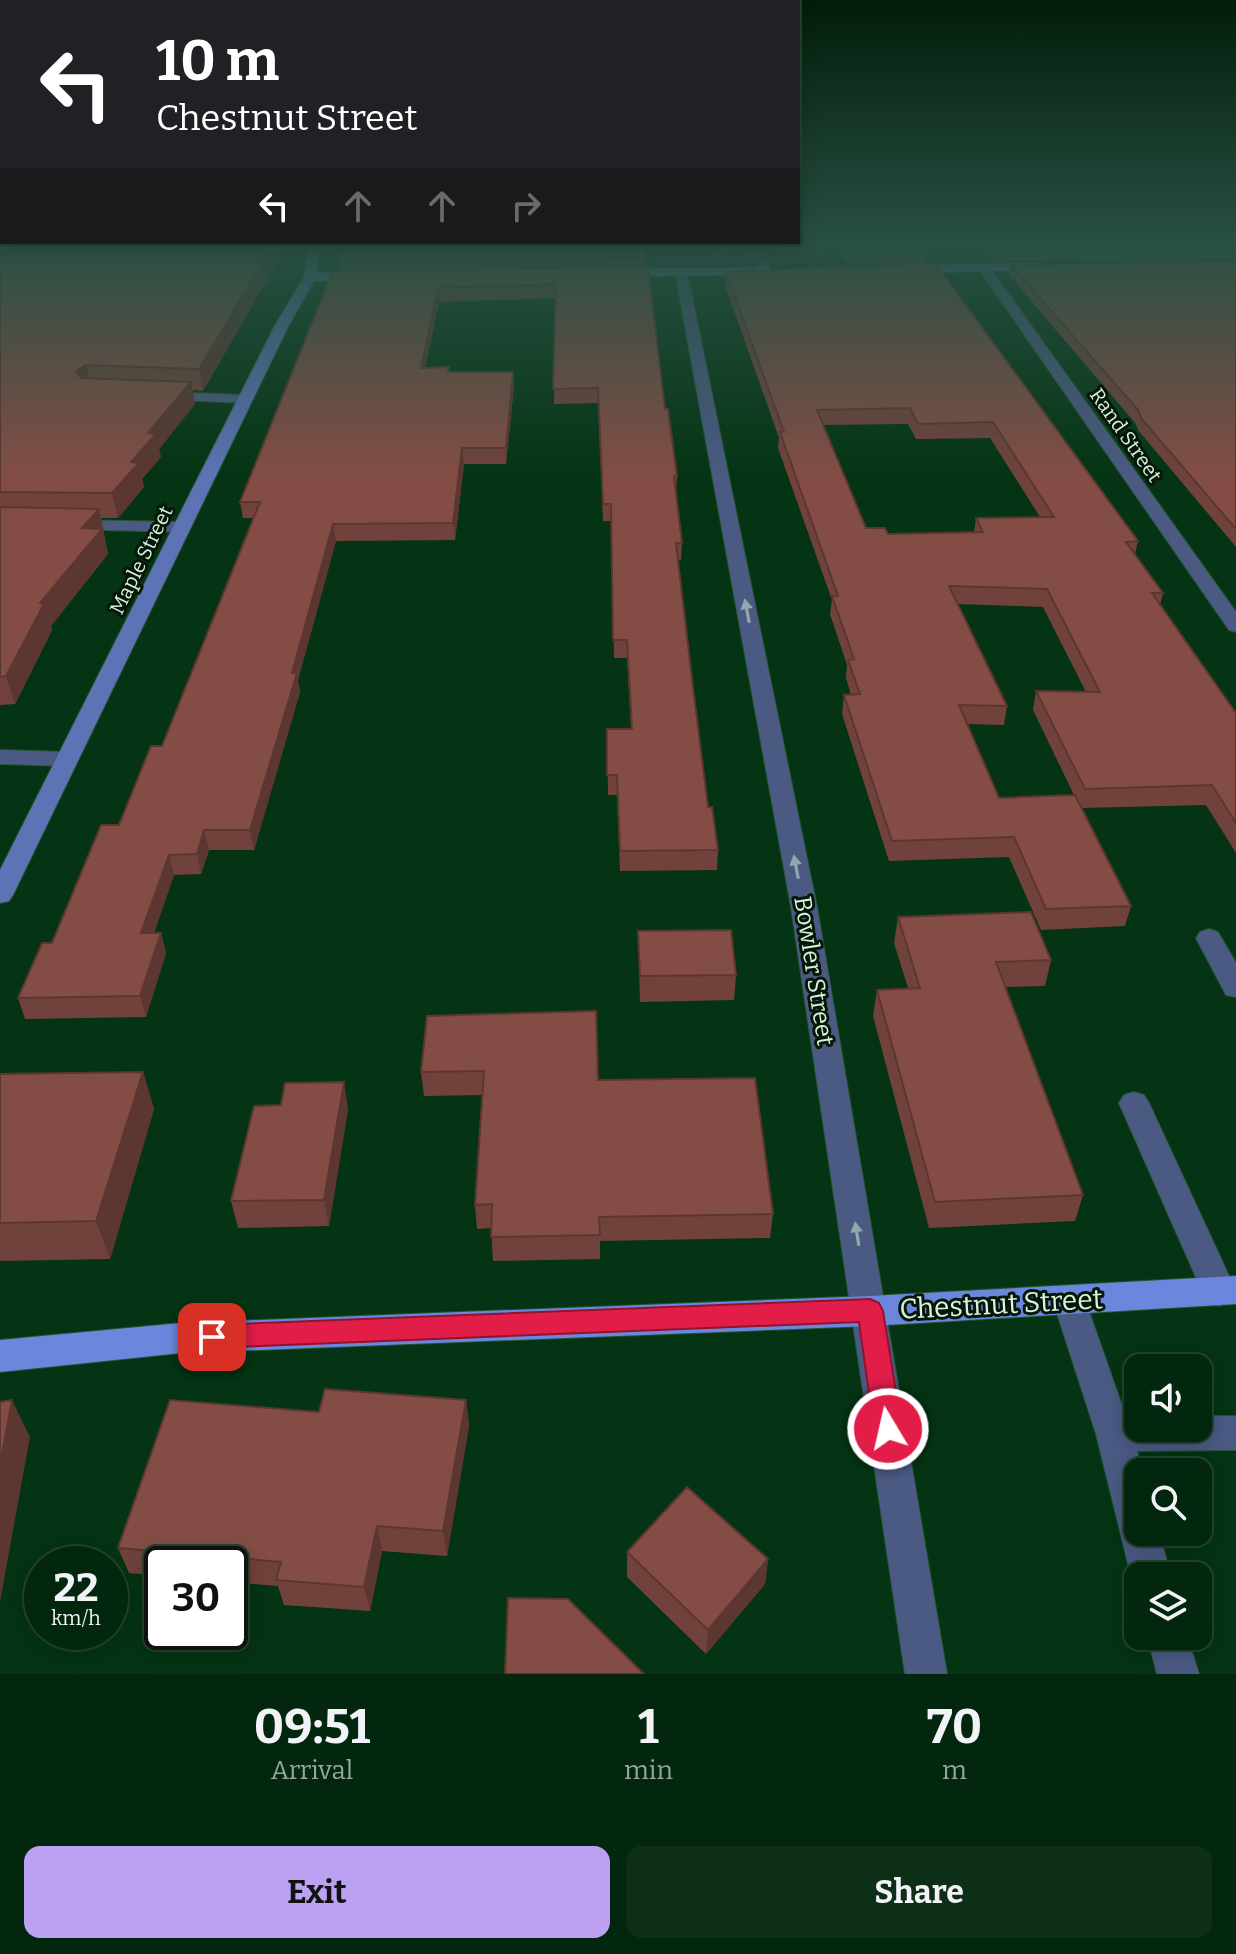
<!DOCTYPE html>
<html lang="en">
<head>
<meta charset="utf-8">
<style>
  :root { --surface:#03270e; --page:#0d2f17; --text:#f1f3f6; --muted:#97a59e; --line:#24442e; --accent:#bca0f2 }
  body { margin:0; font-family:Bitter,serif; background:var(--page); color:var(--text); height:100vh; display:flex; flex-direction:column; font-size:30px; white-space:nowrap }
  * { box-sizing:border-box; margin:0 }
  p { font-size:26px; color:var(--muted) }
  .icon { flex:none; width:44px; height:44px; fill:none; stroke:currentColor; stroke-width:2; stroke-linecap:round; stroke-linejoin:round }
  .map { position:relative; height:1674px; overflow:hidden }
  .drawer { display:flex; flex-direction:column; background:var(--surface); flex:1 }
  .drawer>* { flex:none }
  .hud { position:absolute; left:0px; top:0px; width:800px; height:244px; box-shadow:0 4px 20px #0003,0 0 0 2px var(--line); background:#202124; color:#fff; overflow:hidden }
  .buttons { position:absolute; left:1124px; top:1354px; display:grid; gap:16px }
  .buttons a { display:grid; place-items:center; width:88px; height:88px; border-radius:16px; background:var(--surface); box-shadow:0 4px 20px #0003,0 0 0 2px var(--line); font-size:40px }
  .speed { position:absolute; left:24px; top:1546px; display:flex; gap:16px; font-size:40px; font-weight:700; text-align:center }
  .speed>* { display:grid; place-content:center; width:104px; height:104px; border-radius:50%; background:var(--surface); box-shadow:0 4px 20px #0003,0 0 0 2px var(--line); line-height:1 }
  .speed small { font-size:20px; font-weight:400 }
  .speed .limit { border:4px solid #111; border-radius:12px; background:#fff; color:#111 }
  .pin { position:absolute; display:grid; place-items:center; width:68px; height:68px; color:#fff; margin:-34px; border-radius:16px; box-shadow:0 4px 12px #0006 }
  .me { position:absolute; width:88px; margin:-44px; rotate:351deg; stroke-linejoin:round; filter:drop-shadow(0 0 6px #0008) }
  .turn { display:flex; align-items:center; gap:28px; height:168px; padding:0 24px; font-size:36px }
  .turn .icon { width:104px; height:104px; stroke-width:2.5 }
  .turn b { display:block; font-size:56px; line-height:68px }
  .lanes { display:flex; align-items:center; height:76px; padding:0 24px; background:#0003; justify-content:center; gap:40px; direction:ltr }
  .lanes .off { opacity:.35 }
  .eta { display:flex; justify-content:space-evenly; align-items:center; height:136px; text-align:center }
  .eta b { font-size:48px; font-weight:700; line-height:56px }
  .action { display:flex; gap:16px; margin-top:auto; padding:16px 24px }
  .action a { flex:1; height:92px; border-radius:16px; background:var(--accent); color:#111; font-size:32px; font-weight:700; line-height:92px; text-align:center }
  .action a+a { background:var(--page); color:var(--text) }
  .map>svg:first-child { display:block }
  .green { fill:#4c2f4a }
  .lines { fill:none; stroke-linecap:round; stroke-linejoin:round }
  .lane-casing { stroke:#265333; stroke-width:2 }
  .street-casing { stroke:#265333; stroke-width:2 }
  .secondary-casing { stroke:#265333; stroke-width:2 }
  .primary-casing { stroke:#265333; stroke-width:2 }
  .lane { fill:#4b5a83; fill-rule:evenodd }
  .street { fill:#4b5a83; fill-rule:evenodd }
  .secondary { fill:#5d73b6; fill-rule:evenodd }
  .primary { fill:#6b87dd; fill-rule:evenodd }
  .wall { fill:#71423b; fill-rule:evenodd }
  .shaded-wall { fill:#5c3630 }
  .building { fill:#834d45; stroke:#5c3630; stroke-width:2; fill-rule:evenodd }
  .oneway { fill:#93a6b0 }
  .route { fill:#e11d48; stroke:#92132f; stroke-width:2 }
  .labels { text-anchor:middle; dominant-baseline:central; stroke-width:6; stroke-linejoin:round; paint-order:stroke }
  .far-street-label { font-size:20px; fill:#dbf3de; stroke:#051709 }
  .street-label { font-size:24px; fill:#dbf3de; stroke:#051709 }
  .near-street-label { font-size:28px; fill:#dbf3de; stroke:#051709 }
</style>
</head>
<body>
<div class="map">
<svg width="1236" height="1674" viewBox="0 0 1236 1674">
  <rect width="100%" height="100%" fill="#043413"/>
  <polygon class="green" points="650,243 822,243 831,263 656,265"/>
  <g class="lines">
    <defs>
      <g id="lane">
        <polygon points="707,243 719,243 725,253 715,255"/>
        <polygon points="1209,929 1218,932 1236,963 1236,997 1226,995 1196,938 1200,932"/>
        <polygon points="1134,1092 1144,1095 1149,1103 1236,1291 1231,1301 1219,1306 1207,1301 1202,1291 1119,1103 1124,1095"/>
        <polygon points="1070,1286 1082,1291 1126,1417 1138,1417 1138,1428 1198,1428 1198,1416 1236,1416 1236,1450 1137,1451 1143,1472 1138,1472 1138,1532 1159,1532 1171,1576 1138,1576 1138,1590 1131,1576 1096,1434 1053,1301 1058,1291"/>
        <polygon points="1147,1636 1187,1636 1199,1674 1157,1674"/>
      </g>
      <g id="street">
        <polygon points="744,243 756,243 772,271 770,274 762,274"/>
        <polygon points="980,265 988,265 1236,612 1236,632 1229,630 978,268"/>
        <polygon points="681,268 687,272 817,907 947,1674 905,1674 791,907 675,272"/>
        <polygon points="163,392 245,395 252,399 245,403 158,399 156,396"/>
        <polygon points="72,520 182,522 191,527 182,532 66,529 63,525"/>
        <polygon points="0,750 67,752 78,759 67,766 0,764"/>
      </g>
      <g id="secondary">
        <polygon points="309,243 321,243 317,273 362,272 368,276 362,280 314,281 288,327 13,895 9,901 0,903 0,870 274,327 304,277"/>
        <polygon points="1042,263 1048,267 1046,270 906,273 900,269 906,265"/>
        <polygon points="766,267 772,271 770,274 618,277 612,273 618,269"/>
      </g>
      <polygon id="primary" points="1236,1276 1236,1304 870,1326 181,1353 0,1372 0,1340 181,1323 870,1296"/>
    </defs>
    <use href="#lane" class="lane-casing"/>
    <use href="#street" class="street-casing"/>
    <use href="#secondary" class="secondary-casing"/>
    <use href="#primary" class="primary-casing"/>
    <use href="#lane" class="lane"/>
    <use href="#street" class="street"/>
    <use href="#secondary" class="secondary"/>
    <use href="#primary" class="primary"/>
  </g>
  <g class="wall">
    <polygon points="0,243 288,243 203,391 193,390 195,404 159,449 161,457 142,479 144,487 118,518 101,518 108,554 51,626 52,630 15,704 0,705"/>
    <polygon points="833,243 917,243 925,254 924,262 845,263"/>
    <polygon points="982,243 1236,243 1236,259 997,261"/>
    <polygon points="645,257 645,266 340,270 339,261"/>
    <polygon points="1236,262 1236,547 1138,430 1136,424 1009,275 1011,265"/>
    <path d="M935 263 1138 541 1135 554 1163 593 1160 605 1236 713V853L1206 805 1081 808 1131 906 1125 926 1041 930 1009 857 889 861 842 714 844 695H851L846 678 847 665 830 614 832 600 778 448 779 438 725 285 726 272ZM908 424 916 439 990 438 1040 517 976 518 974 532 888 534 866 528 823 425ZM958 604 1043 607 1086 692 1036 691 1033 710 1074 795 999 798 967 724 1004 725 1007 706Z"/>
    <polygon points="648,267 665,409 677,476 676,492 682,543 681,560 678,560 708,807 718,850 717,870 620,871 617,795 608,795 607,729 631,729 627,658 614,658 611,521 603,521 598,403 554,404 556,298 439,302 425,368 449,372 513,372 514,386 506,464 464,464 455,540 336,541 298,680 300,692 254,850 209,850 201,874 174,875 154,933 161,933 166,953 146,1017 25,1019 18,998 52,943 162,746 253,518 243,518 240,502 333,271"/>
    <polygon points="898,917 1051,960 1045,986 1005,987 1083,1195 1075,1221 929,1228 873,1016 877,990 908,988 894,943"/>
    <polygon points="638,931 736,975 734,1000 640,1002"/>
    <polygon points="427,1016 598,1080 773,1214 770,1238 600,1241 600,1259 493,1261 491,1228 477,1229 475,1205 482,1095 424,1096 421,1072"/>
    <polygon points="143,1072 154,1109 110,1259 0,1261 0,1074"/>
    <polygon points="281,1105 348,1109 329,1226 238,1228 231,1201"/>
    <polygon points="466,1400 469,1426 447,1556 382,1551 370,1611 284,1605 278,1586 230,1582 230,1564 162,1564 162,1576 129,1573 118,1548 319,1412"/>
    <polygon points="627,1552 768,1559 765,1584 706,1654 627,1577"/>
  </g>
  <g class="shaded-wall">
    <polygon points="274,243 288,243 203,391 199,369"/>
    <polygon points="438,288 439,302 422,382 421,368"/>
    <polygon points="86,365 91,387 81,393 76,371"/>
    <polygon points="513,372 514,386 506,464 506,448"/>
    <polygon points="191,382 195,404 159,449 161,457 142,479 144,487 118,518 112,493 148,433"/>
    <polygon points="462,448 464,464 455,540 453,523"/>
    <polygon points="99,509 108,554 51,626 52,630 15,704 6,676 40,603 82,528"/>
    <polygon points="333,524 336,541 298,680 300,692 254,850 250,830"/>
    <polygon points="204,830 209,850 201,874 197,854"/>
    <polygon points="169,855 174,875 147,954 141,933"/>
    <polygon points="161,933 166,953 146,1017 140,996"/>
    <polygon points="143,1072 154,1109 110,1259 96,1221"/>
    <polygon points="344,1082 348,1109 329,1226 324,1200"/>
    <polygon points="12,1400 30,1437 0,1602 0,1465"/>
    <polygon points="466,1400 469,1426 447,1556 443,1531"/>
    <polygon points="377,1526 382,1551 370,1611 364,1587"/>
    <polygon points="768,1559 765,1584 706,1654 708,1630"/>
  </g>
  <g class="building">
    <polygon points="5,243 274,243 199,369 86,365 76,371 81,378 191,382 148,433 156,434 131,462 139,463 112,493 0,492 0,258 10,252 0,251 0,246"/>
    <polygon points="347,243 642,243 645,257 339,261"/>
    <polygon points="838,243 917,243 925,254 846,255"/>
    <polygon points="992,243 1236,243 1236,249 999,251"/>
    <polygon points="1236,262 1236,529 1141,418 1139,411 1011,265"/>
    <path d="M935 263 1138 541 1126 542 1163 593H1152L1236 713V823L1212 785 1085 789 1036 691 1100 692 1047 589 949 586 1007 706 959 705 999 798 1075 795 1131 906 1046 909 1014 837 892 841 844 695 860 694 848 660 854 659 832 596H838L780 432H784L726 272ZM910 408 918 424 993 422 1054 517 976 518 983 532 888 534 885 528H866L817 410Z"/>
    <polygon points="648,267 665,409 668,409 677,476 674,476 682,543 676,543 692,679 708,807 712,807 718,850 620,851 617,775 607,775 607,729 632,729 627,640 613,640 611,504 603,504 598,388 553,389 556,284 438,288 421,368 449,367 448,372 513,372 506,448 462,448 453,523 333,524 292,673 297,673 250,830 204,830 197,854 169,855 141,933 161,933 140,996 18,998 42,943 52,943 101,825 119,825 151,746 162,746 260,502 240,502 333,271"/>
    <polygon points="0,507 99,509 82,528 102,529 40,603 44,604 6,676 0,677"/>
    <polygon points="1031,912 1051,960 996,962 1083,1195 935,1202 877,990 920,988 898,917"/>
    <polygon points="731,930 736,975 640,976 638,931"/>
    <polygon points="596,1011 598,1080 755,1078 773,1214 599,1217 600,1235 491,1237 492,1204 475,1205 484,1071 421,1072 427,1016"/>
    <polygon points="143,1072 96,1221 0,1223 0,1074"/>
    <polygon points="344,1082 324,1200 231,1201 254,1106 281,1105 285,1083"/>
    <polygon points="325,1389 466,1400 443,1531 377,1526 364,1587 276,1580 281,1562 118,1548 170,1400 319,1412"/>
    <polygon points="12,1400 0,1465 0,1402"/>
    <polygon points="687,1487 768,1559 708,1630 627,1552"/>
    <polygon points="508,1598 568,1599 644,1674 505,1674"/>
  </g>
  <defs><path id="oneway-solid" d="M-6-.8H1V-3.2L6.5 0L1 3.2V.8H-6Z" transform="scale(2)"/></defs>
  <g class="oneway">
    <use href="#oneway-solid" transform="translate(747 611) rotate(-101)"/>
    <use href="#oneway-solid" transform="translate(796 867) rotate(-101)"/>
    <use href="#oneway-solid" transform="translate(857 1234) rotate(-99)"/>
  </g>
  <linearGradient id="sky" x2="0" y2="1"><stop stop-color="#021d0a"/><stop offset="0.51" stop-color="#295044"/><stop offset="1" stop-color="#295044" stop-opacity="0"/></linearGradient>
  <rect width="1236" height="477" fill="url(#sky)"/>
  <polygon class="route" points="870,1299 879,1303 883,1311 902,1429 898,1438 888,1442 878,1438 874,1429 859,1322 212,1348 203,1345 199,1337 203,1329 212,1325"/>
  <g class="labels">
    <g class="far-street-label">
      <text transform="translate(1126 435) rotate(55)">Rand Street</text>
      <text transform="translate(141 560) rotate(-64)">Maple Street</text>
    </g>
    <g class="street-label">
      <text transform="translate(814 971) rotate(81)">Bowler Street</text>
    </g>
    <g class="near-street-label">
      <text transform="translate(1001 1304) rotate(-3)">Chestnut Street</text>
    </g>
  </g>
</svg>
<div class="buttons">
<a><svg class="icon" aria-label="sound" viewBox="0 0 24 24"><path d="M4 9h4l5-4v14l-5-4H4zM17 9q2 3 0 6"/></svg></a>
<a><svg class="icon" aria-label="search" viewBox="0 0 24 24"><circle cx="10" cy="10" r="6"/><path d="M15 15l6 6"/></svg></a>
<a><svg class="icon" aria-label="layers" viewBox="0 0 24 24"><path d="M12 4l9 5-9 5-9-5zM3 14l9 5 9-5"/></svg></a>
</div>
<div class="speed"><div>22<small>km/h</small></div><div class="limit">30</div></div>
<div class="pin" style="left:212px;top:1337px;background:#d93025"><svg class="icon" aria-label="arrive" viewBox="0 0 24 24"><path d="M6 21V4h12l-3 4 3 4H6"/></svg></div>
<svg class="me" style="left:888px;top:1429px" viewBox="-20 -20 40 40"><circle r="17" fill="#e11d48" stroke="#fff" stroke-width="3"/><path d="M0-11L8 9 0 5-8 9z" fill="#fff"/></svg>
<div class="hud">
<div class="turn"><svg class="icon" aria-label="left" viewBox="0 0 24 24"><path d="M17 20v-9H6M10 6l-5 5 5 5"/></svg><div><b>10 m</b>Chestnut Street</div></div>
<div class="lanes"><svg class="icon" aria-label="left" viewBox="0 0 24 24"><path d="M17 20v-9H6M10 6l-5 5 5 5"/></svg><svg class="icon off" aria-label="ahead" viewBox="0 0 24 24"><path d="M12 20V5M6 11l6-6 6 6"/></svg><svg class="icon off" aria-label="ahead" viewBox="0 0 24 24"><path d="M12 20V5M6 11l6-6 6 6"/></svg><svg class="icon off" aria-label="right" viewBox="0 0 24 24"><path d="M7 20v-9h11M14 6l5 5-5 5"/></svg></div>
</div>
</div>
<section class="drawer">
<div class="eta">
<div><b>09:51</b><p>Arrival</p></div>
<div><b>1</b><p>min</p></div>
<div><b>70</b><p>m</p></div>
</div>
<div class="action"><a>Exit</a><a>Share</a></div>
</section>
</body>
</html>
